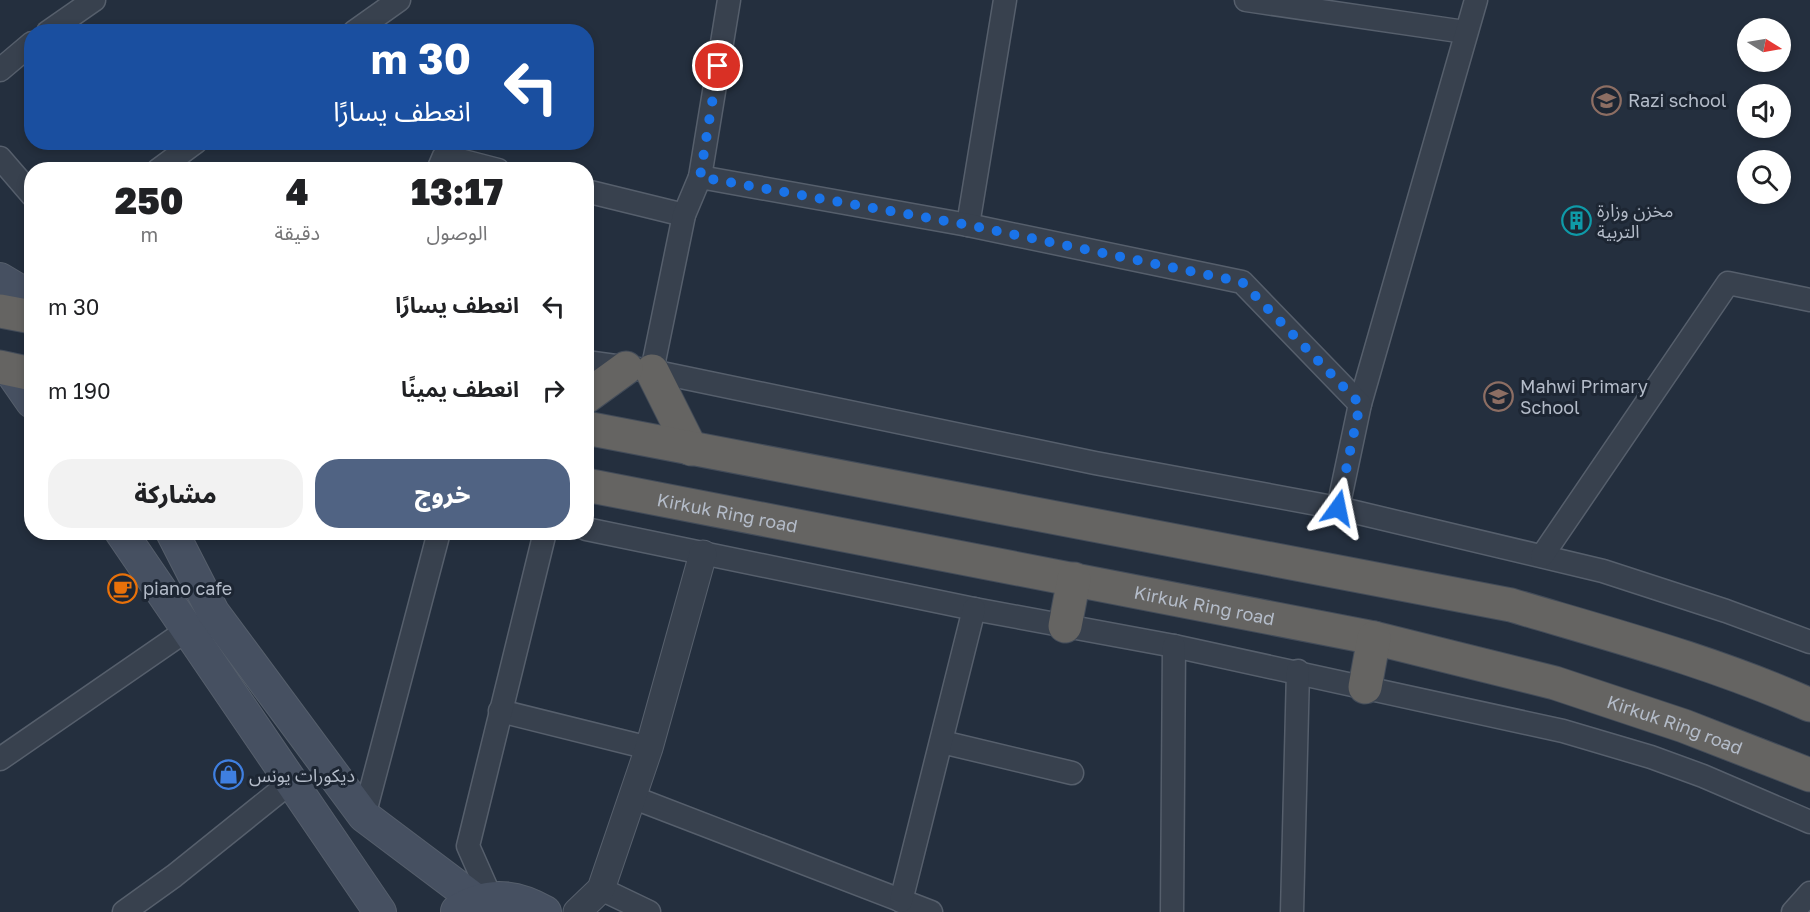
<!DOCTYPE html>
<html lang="ar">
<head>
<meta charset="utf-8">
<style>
  :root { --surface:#fff; --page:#f2f2f2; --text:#202124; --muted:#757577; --accent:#506383 }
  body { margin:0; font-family:"Golos Text","Noto Sans Arabic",sans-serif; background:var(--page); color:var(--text); direction:rtl; height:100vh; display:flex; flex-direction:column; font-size:22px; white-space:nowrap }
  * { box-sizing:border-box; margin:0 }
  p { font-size:20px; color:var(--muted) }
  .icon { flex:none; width:33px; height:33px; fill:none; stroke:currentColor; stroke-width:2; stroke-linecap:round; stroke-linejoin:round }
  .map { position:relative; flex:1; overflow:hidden; direction:ltr }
  .panel { position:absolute; left:24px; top:162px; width:570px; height:378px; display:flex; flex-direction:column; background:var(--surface); border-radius:24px; box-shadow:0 3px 9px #0003; direction:rtl }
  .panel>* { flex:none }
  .guide { position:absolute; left:24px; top:24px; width:570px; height:126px; border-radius:24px; box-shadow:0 3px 9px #0003; direction:rtl; background:#1a4fa0; color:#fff; overflow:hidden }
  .needle { width:39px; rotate:101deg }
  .fabs { position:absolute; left:1737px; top:18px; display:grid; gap:12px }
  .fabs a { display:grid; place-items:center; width:54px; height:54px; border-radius:50%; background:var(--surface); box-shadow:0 3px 9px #0003; font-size:30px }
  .pin { position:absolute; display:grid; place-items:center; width:51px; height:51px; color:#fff; margin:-26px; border:3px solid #fff; border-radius:50%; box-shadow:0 2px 6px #0007 }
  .me { position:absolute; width:66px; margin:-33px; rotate:12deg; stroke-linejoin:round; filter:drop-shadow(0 0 4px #0008) }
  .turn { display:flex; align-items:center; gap:21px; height:126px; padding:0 24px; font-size:27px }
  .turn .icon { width:78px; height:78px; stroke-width:2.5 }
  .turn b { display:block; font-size:42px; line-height:51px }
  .eta { display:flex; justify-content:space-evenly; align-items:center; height:102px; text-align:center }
  .eta b { font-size:36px; font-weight:800; line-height:42px }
  .primary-button { display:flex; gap:12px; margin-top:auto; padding:12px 24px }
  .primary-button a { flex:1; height:69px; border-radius:24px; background:var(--accent); color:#fff; font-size:24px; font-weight:800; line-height:69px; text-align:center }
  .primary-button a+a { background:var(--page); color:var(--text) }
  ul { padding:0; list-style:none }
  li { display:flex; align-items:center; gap:18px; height:84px; padding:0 24px }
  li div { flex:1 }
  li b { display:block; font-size:22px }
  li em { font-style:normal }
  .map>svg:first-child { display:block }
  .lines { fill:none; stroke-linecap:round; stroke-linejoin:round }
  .minor-casing { stroke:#565f6c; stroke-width:25 }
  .tertiary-casing { stroke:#565f6c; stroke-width:29 }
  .secondary-casing { stroke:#565f6c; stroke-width:34 }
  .trunk-casing { stroke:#434c59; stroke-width:35 }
  .minor { stroke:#38414e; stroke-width:22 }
  .tertiary { stroke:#38414e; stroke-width:27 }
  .secondary { stroke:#465061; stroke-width:32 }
  .trunk { stroke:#656462; stroke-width:33 }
  .route { stroke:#1a73e8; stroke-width:10; stroke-dasharray:0 18 }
  .labels { text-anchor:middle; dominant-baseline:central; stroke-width:6; stroke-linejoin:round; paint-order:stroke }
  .poi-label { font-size:18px; fill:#b4bcc9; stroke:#1d2633; text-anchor:start }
  .street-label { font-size:18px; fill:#b4bcc9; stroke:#1d2633 }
</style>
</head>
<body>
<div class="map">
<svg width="1810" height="912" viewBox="0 0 1810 912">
  <rect width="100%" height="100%" fill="#242f3e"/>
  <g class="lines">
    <defs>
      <g id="minor">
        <polyline points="1246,0 1465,32"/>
        <polyline points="1476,0 1360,404 1338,508 1603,571 1726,611 1810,642"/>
        <polyline points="48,32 94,0"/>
        <polyline points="354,32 399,0"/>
        <polyline points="0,70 32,43"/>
        <polyline points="0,158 32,195"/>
        <polyline points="158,170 196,142"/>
        <polyline points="438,170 444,156 498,170"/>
        <polyline points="700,177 729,0"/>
        <polyline points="586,191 684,215"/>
        <polyline points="968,225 1005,0"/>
        <polyline points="586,362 652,371 1095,463 1338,508"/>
        <polyline points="652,371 684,215 700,177 968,225 1242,282 1360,404"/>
        <polyline points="586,529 974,609 1174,646 1563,731 1651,757 1703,776 1810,822"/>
        <polyline points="1542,556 1728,283 1810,300"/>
        <polyline points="500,711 649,748"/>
        <polyline points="942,742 1072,773"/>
        <polyline points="0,759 187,630"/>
        <polyline points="632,797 931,912"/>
        <polyline points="364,816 439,532"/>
        <polyline points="601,889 649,912"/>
        <polyline points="491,898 468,846 545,532"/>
        <polyline points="901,901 974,609"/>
        <polyline points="124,912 174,876 291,782"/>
        <polyline points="1172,912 1174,646"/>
        <polyline points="1292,912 1298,671"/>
        <polyline points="1793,912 1810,893"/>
      </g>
      <polyline id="tertiary" points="577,912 601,889 649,748 703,554"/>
      <g id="secondary">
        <polyline points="0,279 32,298"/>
        <polyline points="9,369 32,402"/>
        <polyline points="121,532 380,912"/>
        <polyline points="172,532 213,612 364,816 477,901"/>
        <path d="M457 911C487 892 516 895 545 912"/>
      </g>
      <g id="trunk">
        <polyline points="0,311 32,317"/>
        <polyline points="0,367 32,374"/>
        <polyline points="652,371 691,449"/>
        <polyline points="586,397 626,368"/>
        <path d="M586 428 1511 605C1612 635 1714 662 1810 705"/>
        <path id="s1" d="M586 485 1374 638 1555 683 1684 726 1810 775"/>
        <polyline points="1065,626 1074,579"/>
        <polyline points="1365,687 1374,638"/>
      </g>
    </defs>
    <use href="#minor" class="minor-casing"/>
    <use href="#tertiary" class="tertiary-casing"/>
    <use href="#secondary" class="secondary-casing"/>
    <use href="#trunk" class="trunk-casing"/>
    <use href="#minor" class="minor"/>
    <use href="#tertiary" class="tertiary"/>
    <use href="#secondary" class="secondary"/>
    <use href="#trunk" class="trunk"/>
  </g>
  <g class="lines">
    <polyline class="route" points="718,66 700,177 968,225 1242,282 1360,404 1338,508"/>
  </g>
  <defs>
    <symbol id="school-ring" viewBox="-11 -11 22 22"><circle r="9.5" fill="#1d2633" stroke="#8d6e63" stroke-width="1.5"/><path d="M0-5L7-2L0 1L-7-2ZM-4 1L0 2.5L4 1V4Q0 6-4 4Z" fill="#8d6e63"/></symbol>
    <symbol id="building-ring" viewBox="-11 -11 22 22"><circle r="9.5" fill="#1d2633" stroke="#0f9aa8" stroke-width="1.5"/><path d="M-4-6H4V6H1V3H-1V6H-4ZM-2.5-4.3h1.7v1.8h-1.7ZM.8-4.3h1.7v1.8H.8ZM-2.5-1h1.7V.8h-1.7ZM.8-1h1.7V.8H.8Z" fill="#0f9aa8"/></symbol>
    <symbol id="cafe-ring" viewBox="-11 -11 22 22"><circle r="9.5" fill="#1d2633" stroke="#e8710a" stroke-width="1.5"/><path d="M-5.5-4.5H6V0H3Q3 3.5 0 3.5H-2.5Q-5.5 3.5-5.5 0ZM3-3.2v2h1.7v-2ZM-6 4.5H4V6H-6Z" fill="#e8710a"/></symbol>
    <symbol id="shop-ring" viewBox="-11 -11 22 22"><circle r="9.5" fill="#1d2633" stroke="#3f7fe0" stroke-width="1.5"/><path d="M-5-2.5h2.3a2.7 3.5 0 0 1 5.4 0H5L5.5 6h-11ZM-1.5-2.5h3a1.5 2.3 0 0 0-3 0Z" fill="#3f7fe0"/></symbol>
  </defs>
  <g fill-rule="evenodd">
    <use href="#school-ring" x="1590" y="84" width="33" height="33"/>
    <use href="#building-ring" x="1560" y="204" width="33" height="33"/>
    <use href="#school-ring" x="1482" y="380" width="33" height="33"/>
    <use href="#cafe-ring" x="106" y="572" width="33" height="33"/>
    <use href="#shop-ring" x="212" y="758" width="33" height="33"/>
  </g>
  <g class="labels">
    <g class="poi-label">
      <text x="1628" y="100">Razi school</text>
      <text x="1597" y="210">مخزن وزارة<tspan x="1597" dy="21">التربية</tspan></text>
      <text x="1520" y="386">Mahwi Primary<tspan x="1520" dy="21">School</tspan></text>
      <text x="143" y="588">piano cafe</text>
      <text x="249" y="775">ديكورات يونس</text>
    </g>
    <g class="street-label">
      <text stroke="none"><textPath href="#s1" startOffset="144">Kirkuk Ring road</textPath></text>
      <text stroke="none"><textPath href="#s1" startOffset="630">Kirkuk Ring road</textPath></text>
      <text stroke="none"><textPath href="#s1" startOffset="1116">Kirkuk Ring road</textPath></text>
    </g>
  </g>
</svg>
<div class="fabs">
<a><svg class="needle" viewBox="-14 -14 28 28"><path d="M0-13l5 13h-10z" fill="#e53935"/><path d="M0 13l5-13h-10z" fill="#757577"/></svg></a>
<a><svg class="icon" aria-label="sound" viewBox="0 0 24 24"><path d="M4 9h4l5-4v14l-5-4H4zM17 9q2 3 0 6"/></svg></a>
<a><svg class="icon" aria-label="search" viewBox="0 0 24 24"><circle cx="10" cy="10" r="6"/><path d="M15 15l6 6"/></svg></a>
</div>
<div class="pin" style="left:718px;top:66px;background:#d93025"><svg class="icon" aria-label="arrive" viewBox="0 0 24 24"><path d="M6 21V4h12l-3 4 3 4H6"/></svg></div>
<svg class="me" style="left:1338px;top:508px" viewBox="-20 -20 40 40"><path d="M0-17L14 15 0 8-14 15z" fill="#1a73e8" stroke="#fff" stroke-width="4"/></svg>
<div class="guide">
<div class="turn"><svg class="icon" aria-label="left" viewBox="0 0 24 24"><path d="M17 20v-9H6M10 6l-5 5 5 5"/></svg><div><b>30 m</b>انعطف يسارًا</div></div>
</div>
<section class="panel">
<div class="eta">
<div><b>13:17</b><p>الوصول</p></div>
<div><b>4</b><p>دقيقة</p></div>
<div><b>250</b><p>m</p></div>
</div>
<ul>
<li><svg class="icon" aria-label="left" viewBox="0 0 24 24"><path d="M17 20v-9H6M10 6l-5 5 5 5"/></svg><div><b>انعطف يسارًا</b></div><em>30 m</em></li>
<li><svg class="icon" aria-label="right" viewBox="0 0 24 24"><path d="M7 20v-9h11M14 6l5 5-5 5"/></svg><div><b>انعطف يمينًا</b></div><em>190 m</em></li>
</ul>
<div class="primary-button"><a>خروج</a><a>مشاركة</a></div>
</section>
</div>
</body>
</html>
